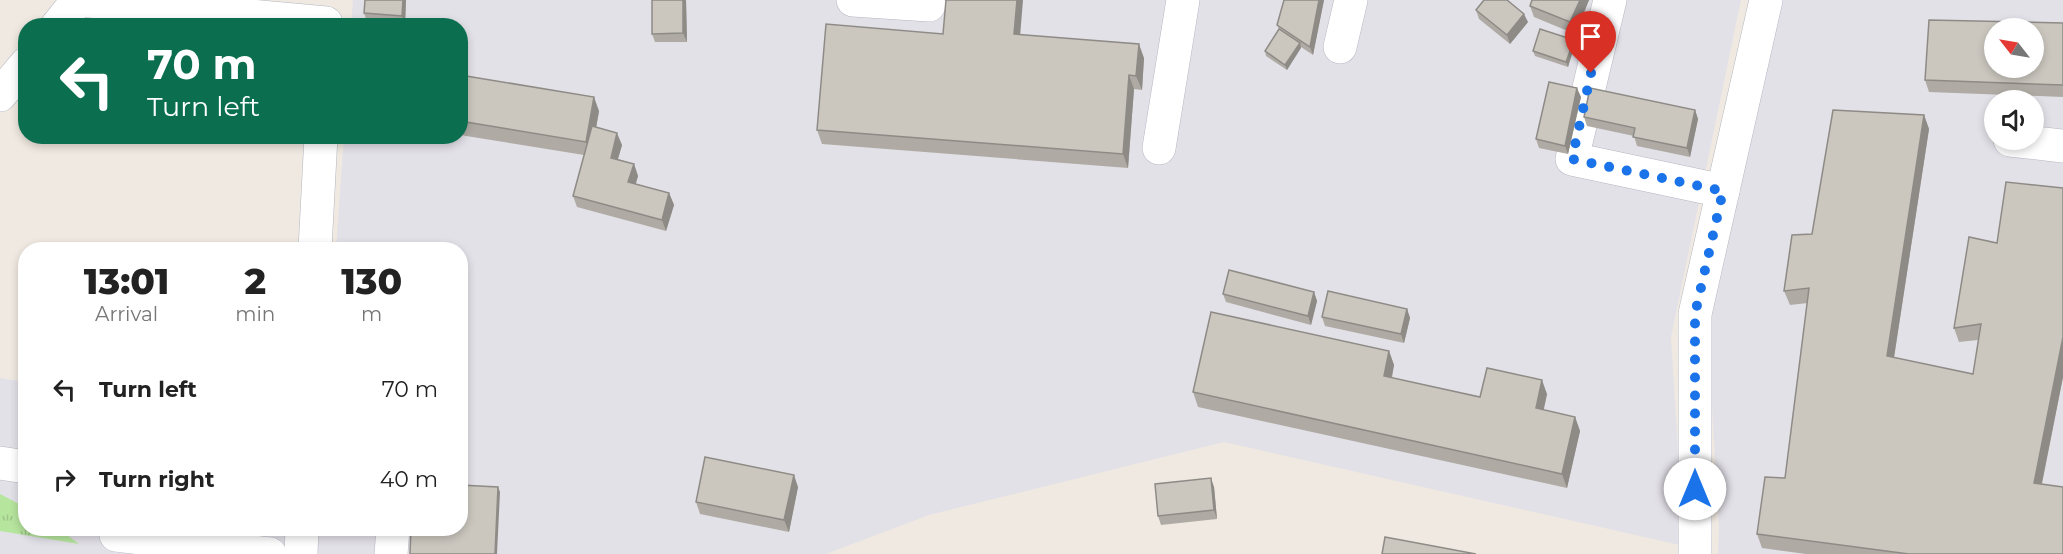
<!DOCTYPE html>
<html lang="en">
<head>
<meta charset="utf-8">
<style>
  :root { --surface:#fff; --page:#f2f2f2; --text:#222; --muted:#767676 }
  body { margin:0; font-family:Montserrat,sans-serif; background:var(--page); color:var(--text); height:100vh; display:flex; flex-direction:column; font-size:22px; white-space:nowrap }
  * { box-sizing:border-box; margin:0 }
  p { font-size:20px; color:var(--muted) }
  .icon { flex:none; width:33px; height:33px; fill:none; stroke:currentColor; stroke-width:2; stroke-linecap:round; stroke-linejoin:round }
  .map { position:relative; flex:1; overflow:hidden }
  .drawer { position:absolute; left:18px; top:242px; width:450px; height:294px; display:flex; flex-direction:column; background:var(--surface); border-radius:24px; box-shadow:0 3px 9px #0003 }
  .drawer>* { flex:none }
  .guide { position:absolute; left:18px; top:18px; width:450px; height:126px; border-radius:24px; box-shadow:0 3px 9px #0003; background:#0b6e4f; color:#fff; overflow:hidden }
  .needle { width:39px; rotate:301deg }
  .buttons { position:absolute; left:1984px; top:18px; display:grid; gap:12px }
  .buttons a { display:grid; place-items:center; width:60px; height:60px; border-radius:50%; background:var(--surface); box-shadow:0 3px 9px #0003; font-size:30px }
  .pin { position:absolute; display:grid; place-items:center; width:51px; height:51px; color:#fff; margin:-62px -26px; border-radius:50% 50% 50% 0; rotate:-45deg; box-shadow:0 0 6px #0007 }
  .pin .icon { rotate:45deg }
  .me { position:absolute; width:66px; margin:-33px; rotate:0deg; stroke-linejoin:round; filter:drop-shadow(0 0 4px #0008) }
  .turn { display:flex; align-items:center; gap:21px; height:126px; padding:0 30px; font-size:27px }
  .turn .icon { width:78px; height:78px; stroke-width:2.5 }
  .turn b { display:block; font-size:42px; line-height:51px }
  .eta { display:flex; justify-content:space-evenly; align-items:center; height:102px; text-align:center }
  .eta b { font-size:36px; font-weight:800; line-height:42px }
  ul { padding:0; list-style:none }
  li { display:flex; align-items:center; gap:18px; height:90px; padding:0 30px }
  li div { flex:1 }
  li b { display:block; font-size:22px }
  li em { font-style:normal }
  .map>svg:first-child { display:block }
  .industrial { fill:#e3e1e8; fill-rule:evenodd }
  .grass { fill:url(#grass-tufts) }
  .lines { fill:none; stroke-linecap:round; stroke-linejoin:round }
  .minor-casing { stroke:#b4b7c1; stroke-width:34 }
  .minor { stroke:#fff; stroke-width:33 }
  .wall { fill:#afaba4 }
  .shaded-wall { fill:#8e8b86 }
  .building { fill:#cbc7bf; stroke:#8e8b86; stroke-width:1.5; fill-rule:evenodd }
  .route { stroke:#1a73e8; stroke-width:10; stroke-dasharray:0 18 }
</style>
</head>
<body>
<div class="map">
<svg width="2063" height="554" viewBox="0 0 2063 554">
  <defs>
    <pattern id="grass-tufts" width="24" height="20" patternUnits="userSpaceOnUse" patternTransform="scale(1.5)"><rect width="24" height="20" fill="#b6e59e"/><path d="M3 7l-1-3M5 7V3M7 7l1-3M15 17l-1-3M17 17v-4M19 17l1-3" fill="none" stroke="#9dc588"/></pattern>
  </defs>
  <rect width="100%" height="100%" fill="#efe9e1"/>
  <g class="industrial">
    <polygon points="353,0 1741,0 1671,337 1684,546 1224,442 929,515 826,554 315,554 317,528 460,528 460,249 336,249 344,137 460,136 460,26 351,25"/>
    <path d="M1780 0H2063V554H1718L1719 527 1707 321ZM1995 28H2034V68H1995ZM1995 100H2034V140H1995Z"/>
    <polygon points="0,378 25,382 26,528 290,528 289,554 0,554"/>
  </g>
  <polygon class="grass" points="0,494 25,507 26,528 58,528 79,544 0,531"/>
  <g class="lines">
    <defs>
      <g id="minor">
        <polyline points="853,0 929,5"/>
        <polyline points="1610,0 1572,159 1723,191"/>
        <polyline points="57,26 78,0 326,23"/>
        <polyline points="1340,47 1351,0"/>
        <polyline points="0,95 26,64"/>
        <polyline points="2010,140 2063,146"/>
        <polyline points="1159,148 1183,0"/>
        <polyline points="315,249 321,136"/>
        <polyline points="0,463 26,467"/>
        <polyline points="116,528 116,535 270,554"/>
        <polyline points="301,554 302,528"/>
        <polyline points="391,554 393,528"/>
        <polyline points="1695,554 1695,314 1766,0"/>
      </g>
    </defs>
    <use href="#minor" class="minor-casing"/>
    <use href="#minor" class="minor"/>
  </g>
  <g class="wall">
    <polygon points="365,0 406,0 405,25 367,22 364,13"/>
    <polygon points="652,0 686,0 687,42 655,42 652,34"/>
    <polygon points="1284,0 1324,0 1313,55 1301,47 1287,70 1266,56 1265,51 1279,29 1277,25"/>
    <polygon points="1589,0 1575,34 1534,17 1530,6"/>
    <polygon points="1476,10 1528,22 1510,44 1479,19"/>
    <polygon points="2063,23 2063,97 1929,92 1925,80"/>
    <polygon points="943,34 1020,35 1144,58 1142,90 1134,89 1128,168 822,144 817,130"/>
    <polygon points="1575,44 1568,67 1535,56 1533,51"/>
    <polygon points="460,75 599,111 596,128 622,145 618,159 634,164 638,176 635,184 669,193 674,205 666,231 577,207 573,196 584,155 460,135"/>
    <polygon points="1581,97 1568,154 1539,148 1536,139"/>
    <polygon points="1695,110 1698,119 1690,157 1637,146 1634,136 1587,126 1584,117"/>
    <polygon points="1924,115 1929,129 1894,358 1973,374 1978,340 1959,342 1954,328 1969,237 2063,377 2042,484 2063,554 1806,554 1762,548 1757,534 1785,478 1808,303 1790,305 1784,291 1812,234"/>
    <polygon points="1314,292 1317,301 1311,325 1226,302 1223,294"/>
    <polygon points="1407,309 1410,318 1404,343 1325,326 1322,317"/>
    <polygon points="1389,351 1394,365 1392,378 1480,397 1547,394 1543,410 1575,417 1580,431 1567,488 1198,407 1193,392"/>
    <polygon points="798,487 789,532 700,514 696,502"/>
    <polygon points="1214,487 1217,519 1161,525 1158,516"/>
  </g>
  <g class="shaded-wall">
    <polygon points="403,0 406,0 405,25 402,16"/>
    <polygon points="683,0 686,0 687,42 683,33"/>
    <polygon points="1017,0 1023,0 1019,49 1014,34"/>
    <polygon points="1319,0 1324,0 1313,55 1310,47"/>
    <polygon points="1580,0 1589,0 1575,34 1570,22"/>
    <polygon points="1524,14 1528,22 1510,44 1507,35"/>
    <polygon points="1574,40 1575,44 1568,67 1566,62"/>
    <polygon points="1300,43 1301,48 1287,70 1285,65"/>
    <polygon points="1139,44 1144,58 1142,90 1136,76"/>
    <polygon points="1129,75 1134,89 1128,168 1123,154"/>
    <polygon points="1577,88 1581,97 1568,154 1565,146"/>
    <polygon points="594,97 599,111 591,156 586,142"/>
    <polygon points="1695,110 1698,119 1690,157 1687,148"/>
    <polygon points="1924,115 1929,129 1892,370 1887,356"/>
    <polygon points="617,133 622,145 615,169 611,158"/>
    <polygon points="634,164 638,176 633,194 628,182"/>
    <polygon points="669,193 674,205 666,231 662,220"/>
    <polygon points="1314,292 1317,301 1311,325 1308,316"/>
    <polygon points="1407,309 1410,318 1404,343 1401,334"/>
    <polygon points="2063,337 2063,377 2039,497 2034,483"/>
    <polygon points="1389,351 1394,365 1389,390 1384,376"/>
    <polygon points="1542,380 1547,394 1541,423 1536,408"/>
    <polygon points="1575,417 1580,431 1567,488 1562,474"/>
    <polygon points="794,475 798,487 789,532 784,520"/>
    <polygon points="1211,478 1214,487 1217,519 1214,510"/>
    <polygon points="498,487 500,492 497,554 495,554"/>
  </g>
  <g class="building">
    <polygon points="365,0 403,0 402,16 364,13"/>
    <polygon points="652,0 683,0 683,33 652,34"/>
    <polygon points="946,0 1017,0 1014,34 1139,44 1136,76 1129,75 1123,154 817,130 826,24 943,34"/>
    <polygon points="1284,0 1319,0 1310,47 1277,25"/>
    <polygon points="1484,0 1507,0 1524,14 1507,35 1476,10"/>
    <polygon points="1532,0 1580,0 1570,22 1530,6"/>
    <path d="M1929 20 2063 23V85L1925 80ZM1995 28H2034V68H1995Z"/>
    <polygon points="190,22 216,26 190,26"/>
    <polygon points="242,24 280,26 242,26"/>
    <polygon points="1279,29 1300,43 1285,65 1265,51"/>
    <polygon points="1540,29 1574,40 1566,62 1533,51"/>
    <polygon points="460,75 594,97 586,142 460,121"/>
    <polygon points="1549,82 1577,88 1565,146 1536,139"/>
    <polygon points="1590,88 1695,110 1687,148 1633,137 1635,128 1584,117"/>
    <polygon points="1833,110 1924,115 1887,356 1973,374 1981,324 1954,328 1969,237 1997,243 2006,182 2063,188 2063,337 2034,483 2063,487 2063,554 1909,554 1757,534 1765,477 1785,478 1809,288 1784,291 1792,235 1812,234"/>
    <polygon points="592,126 617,133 611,158 634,164 628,182 669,193 662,220 573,196"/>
    <polygon points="1229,270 1314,292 1308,316 1223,294"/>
    <polygon points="1328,291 1407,309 1401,334 1322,317"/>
    <polygon points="1211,312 1389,351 1384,376 1480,397 1487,368 1542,380 1536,408 1575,417 1562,474 1193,392"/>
    <polygon points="705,457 794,475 784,520 696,502"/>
    <polygon points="1211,478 1214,510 1158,516 1155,484"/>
    <polygon points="460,485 498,487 495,554 410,554 411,528 460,528"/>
    <polygon points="1385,537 1476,554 1382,554"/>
  </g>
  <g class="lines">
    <polyline class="route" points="1591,73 1572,159 1723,191 1695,314 1695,489"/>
  </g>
</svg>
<div class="buttons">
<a><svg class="needle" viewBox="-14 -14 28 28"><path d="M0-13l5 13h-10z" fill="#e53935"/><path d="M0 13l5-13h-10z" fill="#767676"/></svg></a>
<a><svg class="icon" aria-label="sound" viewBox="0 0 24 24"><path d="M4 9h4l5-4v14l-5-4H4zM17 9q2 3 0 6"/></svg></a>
</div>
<div class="pin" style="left:1591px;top:73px;background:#d93025"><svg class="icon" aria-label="arrive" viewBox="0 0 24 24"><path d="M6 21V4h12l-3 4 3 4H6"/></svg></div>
<svg class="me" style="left:1695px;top:489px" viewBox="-20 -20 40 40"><circle r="19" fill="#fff"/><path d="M0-13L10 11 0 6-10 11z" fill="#1a73e8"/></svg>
<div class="guide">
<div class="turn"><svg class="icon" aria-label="left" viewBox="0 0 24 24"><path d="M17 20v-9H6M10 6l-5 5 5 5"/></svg><div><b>70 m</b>Turn left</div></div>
</div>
<section class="drawer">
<div class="eta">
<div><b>13:01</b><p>Arrival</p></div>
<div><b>2</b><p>min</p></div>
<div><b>130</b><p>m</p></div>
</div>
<ul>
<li><svg class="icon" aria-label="left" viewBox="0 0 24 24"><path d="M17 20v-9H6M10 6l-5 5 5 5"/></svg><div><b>Turn left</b></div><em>70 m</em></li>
<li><svg class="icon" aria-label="right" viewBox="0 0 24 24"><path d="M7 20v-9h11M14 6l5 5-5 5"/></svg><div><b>Turn right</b></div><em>40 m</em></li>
</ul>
</section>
</div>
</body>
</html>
